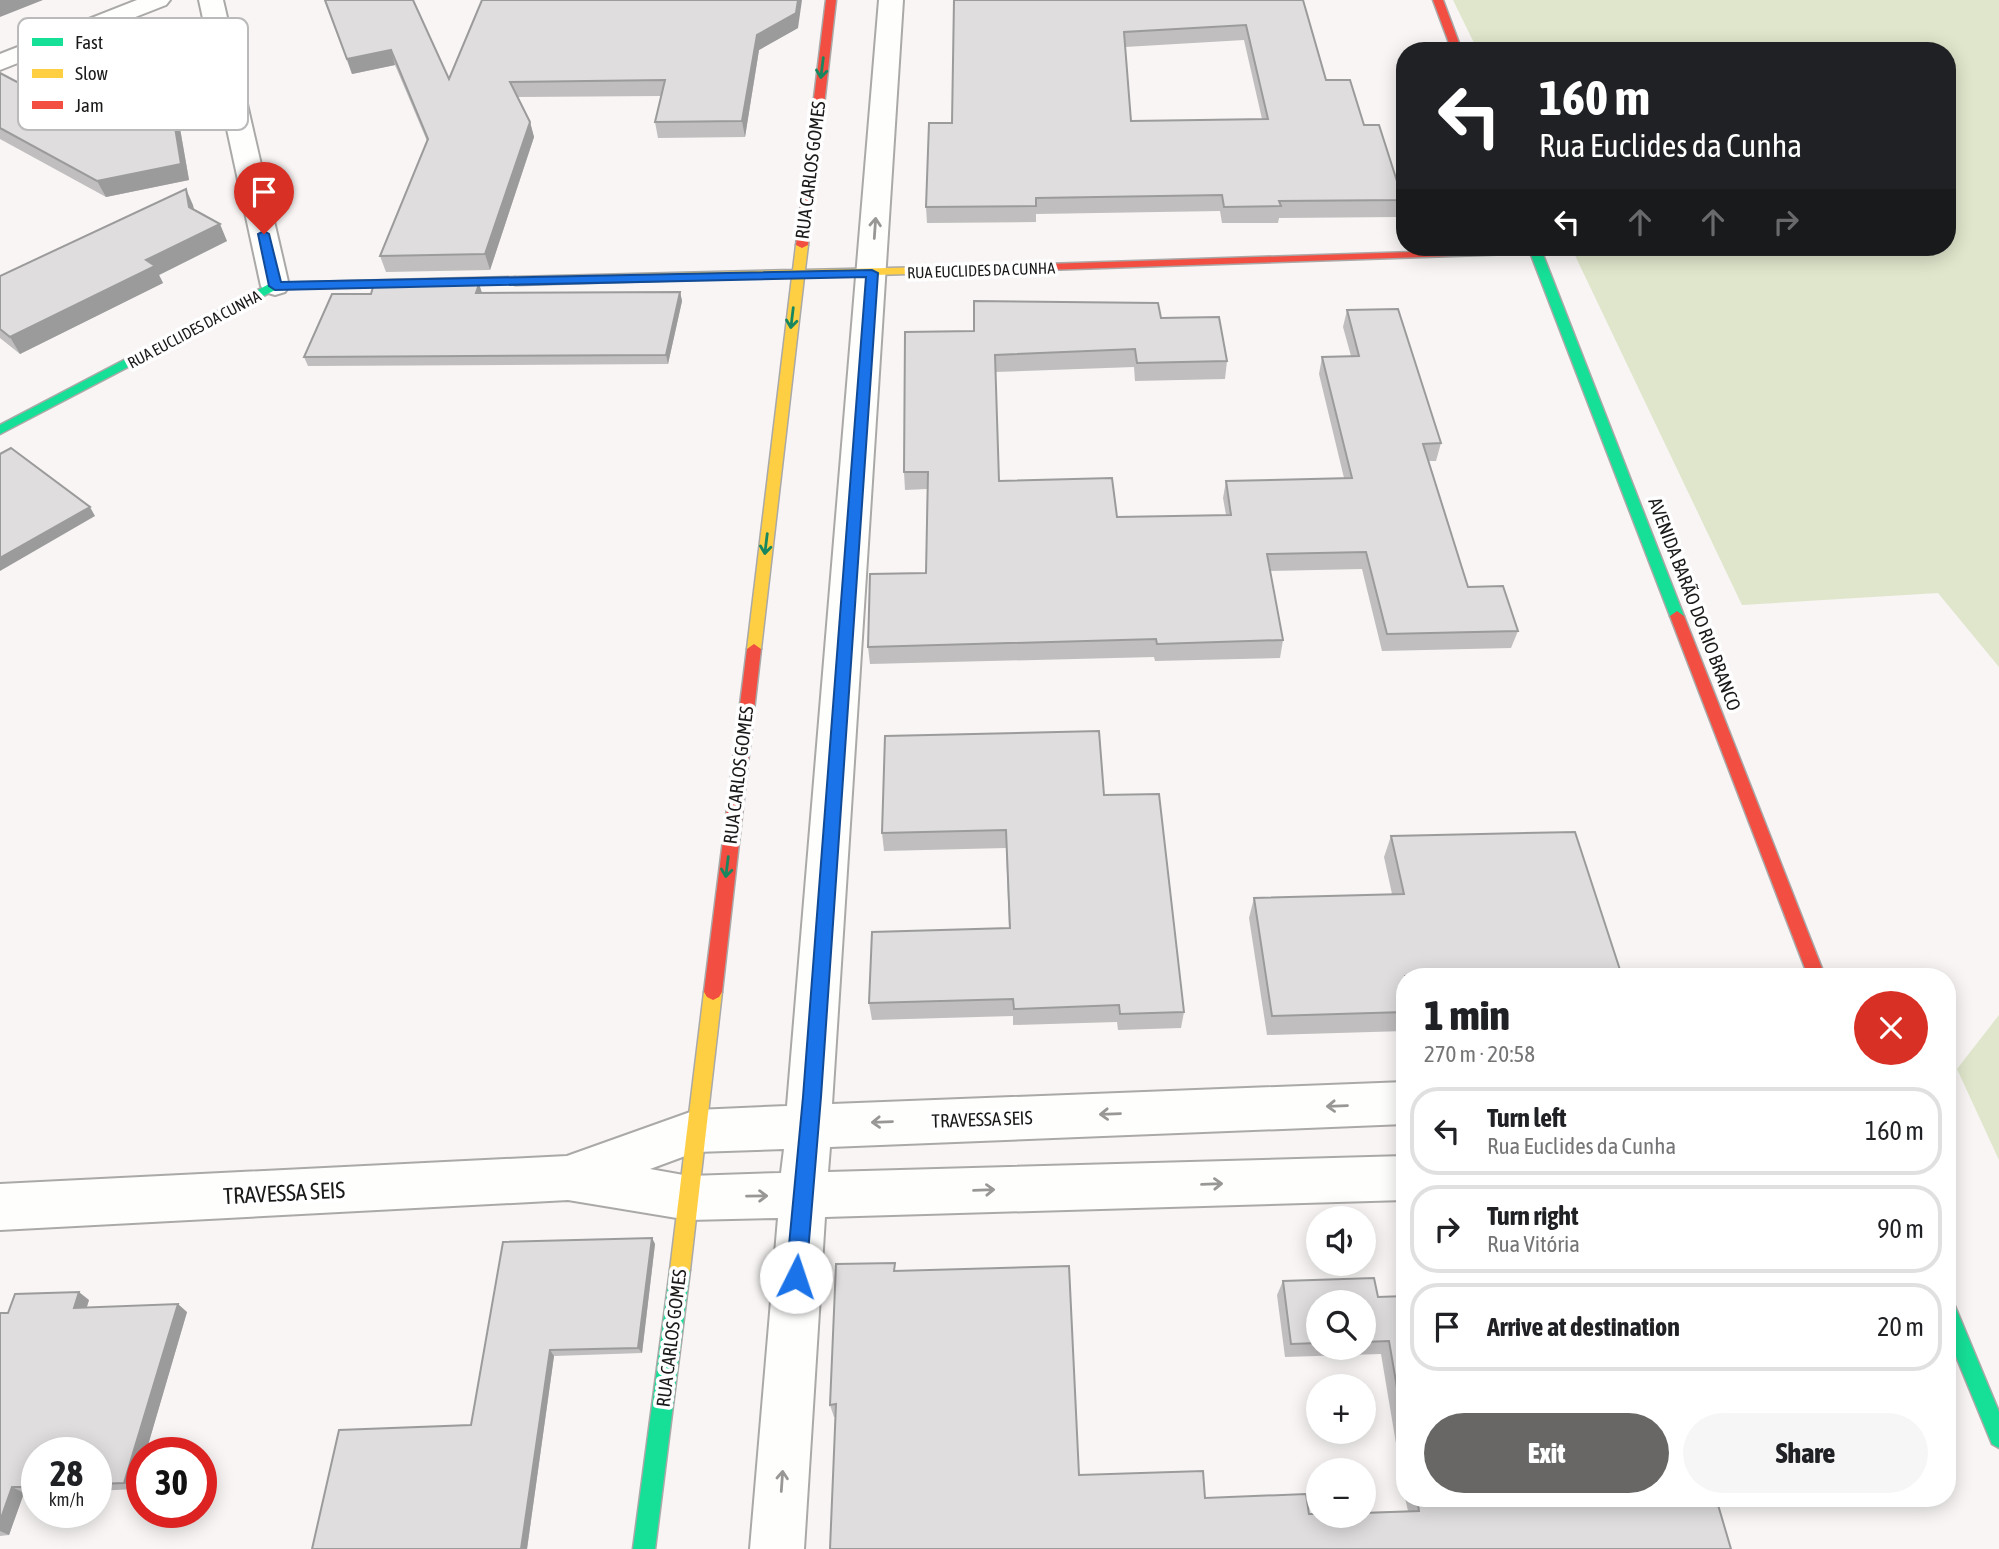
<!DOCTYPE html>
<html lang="en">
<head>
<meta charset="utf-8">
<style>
  :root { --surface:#fff; --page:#f6f6f6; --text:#202124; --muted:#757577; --line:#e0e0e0; --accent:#686766 }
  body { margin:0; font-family:"Asap Condensed",sans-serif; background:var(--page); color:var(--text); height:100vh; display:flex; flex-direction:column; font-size:26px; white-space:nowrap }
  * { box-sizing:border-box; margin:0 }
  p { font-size:23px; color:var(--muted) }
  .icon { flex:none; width:38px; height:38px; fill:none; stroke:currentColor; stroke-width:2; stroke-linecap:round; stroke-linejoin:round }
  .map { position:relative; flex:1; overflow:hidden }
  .details { position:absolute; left:1396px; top:968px; width:560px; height:539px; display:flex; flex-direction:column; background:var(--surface); border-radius:28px; box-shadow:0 4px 18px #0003 }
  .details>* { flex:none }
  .top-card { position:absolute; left:1396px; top:42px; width:560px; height:214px; border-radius:28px; box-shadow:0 4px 18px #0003; background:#202124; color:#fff; overflow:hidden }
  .fabs { position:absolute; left:1306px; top:1206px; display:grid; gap:14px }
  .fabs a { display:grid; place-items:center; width:70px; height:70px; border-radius:50%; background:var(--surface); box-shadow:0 4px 18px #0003; font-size:35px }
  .speed { position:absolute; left:21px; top:1437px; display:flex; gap:14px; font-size:35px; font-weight:700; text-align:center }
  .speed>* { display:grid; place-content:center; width:91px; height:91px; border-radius:50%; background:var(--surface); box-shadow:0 4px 18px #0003; line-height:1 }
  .speed small { font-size:18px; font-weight:400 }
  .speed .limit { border:10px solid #d22; background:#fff; color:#111 }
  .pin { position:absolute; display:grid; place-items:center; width:60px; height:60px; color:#fff; margin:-72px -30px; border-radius:50% 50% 50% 0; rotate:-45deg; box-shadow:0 0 7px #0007 }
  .pin .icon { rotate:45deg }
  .me { position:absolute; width:77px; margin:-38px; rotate:4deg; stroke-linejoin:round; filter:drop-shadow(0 0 5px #0008) }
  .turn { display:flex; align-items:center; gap:24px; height:147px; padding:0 28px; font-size:32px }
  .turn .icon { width:91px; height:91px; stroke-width:2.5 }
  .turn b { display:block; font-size:49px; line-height:60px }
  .lanes { display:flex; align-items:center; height:66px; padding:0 28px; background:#0003; justify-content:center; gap:35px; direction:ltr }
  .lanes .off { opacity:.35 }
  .round { display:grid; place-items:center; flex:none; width:74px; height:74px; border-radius:37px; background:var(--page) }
  .overview { display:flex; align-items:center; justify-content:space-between; height:119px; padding:0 28px }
  h1 { font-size:42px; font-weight:800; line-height:52px }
  .action { display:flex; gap:14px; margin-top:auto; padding:14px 28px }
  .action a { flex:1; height:80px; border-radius:42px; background:var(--accent); color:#fff; font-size:28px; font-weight:800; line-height:80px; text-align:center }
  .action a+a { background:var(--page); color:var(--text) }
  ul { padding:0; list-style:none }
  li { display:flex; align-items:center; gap:21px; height:88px; margin:0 14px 10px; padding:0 14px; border:4px solid var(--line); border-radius:28px }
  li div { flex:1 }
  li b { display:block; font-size:26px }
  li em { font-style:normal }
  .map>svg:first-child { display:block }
  .green { fill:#dfe6cb }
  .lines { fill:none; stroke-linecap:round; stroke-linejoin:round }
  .street-casing { stroke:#aaa9a8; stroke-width:4 }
  .fast-casing { stroke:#aaa9a8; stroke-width:3 }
  .slow-casing { stroke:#aaa9a8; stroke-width:3 }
  .jam-casing { stroke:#aaa9a8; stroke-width:3 }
  .street { fill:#fefefd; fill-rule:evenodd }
  .fast { fill:#16e098; fill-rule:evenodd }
  .slow { fill:#ffcf43; fill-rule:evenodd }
  .jam { fill:#f24e42; fill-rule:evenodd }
  .wall { fill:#c0bebe; fill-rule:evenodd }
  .shaded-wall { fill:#9c9b9b }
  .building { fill:#dfdddd; stroke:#9c9b9b; stroke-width:2; fill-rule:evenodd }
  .oneway { stroke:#18875f }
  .oneway2 { stroke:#989796 }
  .route { fill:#1a73e8; stroke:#114b97; stroke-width:2 }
  .labels { text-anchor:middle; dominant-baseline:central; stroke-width:7; stroke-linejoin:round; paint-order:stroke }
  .far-street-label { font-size:16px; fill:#1b1a19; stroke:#fff }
  .street-label { font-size:19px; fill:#1b1a19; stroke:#fff }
  .near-street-label { font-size:23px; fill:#1b1a19; stroke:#fff }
  .key { fill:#fff; stroke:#bbbaba; stroke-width:2 }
  .key-label { font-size:19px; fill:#1b1a19 }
</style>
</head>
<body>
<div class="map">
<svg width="1999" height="1549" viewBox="0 0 1999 1549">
  <rect width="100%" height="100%" fill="#f8f5f4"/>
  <g class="green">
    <polygon points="1453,0 1999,0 1999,667 1938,593 1742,605 1571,247 1948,247 1948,51 1478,51"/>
    <polygon points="1999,1015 1999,1160 1957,1069"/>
  </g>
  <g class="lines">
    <defs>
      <g id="street">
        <polygon points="137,0 170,0 166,5 0,70 0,54"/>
        <polygon points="199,0 223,0 289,286 285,292 275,295 265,292 261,286"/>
        <path d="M879 0H903L832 1104 1405 1082V1124L830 1147 828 1172 1405 1156V1200L825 1217 804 1549H750L778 1218 689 1220 568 1200 0 1230V1184L567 1156 696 1110 787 1106ZM784 1149 781 1173 689 1176 650 1169 696 1152Z"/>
      </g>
      <g id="fast">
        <polygon points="1528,247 1540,247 1684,616 1682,620 1677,621 1670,616"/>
        <polygon points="515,277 519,279 519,283 277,289 0,434 0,425 271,283"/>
        <polygon points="680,1260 687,1263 690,1270 655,1549 633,1549 670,1270 673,1263"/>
        <polygon points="1948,1303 1955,1306 1999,1412 1999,1448 1992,1444 1948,1337"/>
      </g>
      <g id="slow">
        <polygon points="802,242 808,245 805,270 1013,265 1019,268 1013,271 804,277 761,649 754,654 747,649 792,277 515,285 509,281 515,277 793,270 796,245"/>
        <polygon points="713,984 719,987 722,992 690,1270 687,1277 680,1280 673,1277 670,1270 704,992 707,987"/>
      </g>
      <g id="jam">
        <polygon points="826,0 836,0 808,245 802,248 796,245"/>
        <polygon points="1433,0 1443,0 1462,51 1452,51"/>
        <polygon points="1535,248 1541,251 1539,253 1013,271 1007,268 1013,265"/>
        <polygon points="1677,611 1684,616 1825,976 1808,976 1670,616"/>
        <polygon points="754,644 761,649 722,992 719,997 713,1000 707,997 704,992 747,649"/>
      </g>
    </defs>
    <use href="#street" class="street-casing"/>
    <use href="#fast" class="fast-casing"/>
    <use href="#slow" class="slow-casing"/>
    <use href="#jam" class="jam-casing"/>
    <use href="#street" class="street"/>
    <use href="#fast" class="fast"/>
    <use href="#slow" class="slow"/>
    <use href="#jam" class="jam"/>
  </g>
  <g class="wall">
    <polygon points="324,0 449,79 798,28 759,50 745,137 658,138 655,122 661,96 518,97 530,122 534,137 490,270 386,272 380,256 427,141 395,65 352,74"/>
    <path d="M954 0H1303L1326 80 1364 125 1403 200 1399 217 1279 218 1278 223H1222L1220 211 1036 214V222L927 223 926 207 952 123ZM1244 40 1262 119 1131 121 1125 47Z"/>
    <polygon points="0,73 70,110 175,100 189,180 106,197 0,139"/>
    <polygon points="193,205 194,210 227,241 159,275 163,283 20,354 0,338 0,276"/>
    <polygon points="479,284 482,293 680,292 682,301 668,364 308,366 304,357 371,294"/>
    <polygon points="1347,310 1441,443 1436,461 1429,461 1468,587 1518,631 1511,648 1382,651 1362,569 1270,571 1283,640 1280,658 1155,661 1154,657 870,664 868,647 926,573 927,489 905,490 904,472 974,331 1161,318 1227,361 1225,379 1135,381 1134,367 995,372 999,481 1117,517 1226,515 1223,498 1226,481 1344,478 1319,374 1322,357 1351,356 1343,327"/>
    <polygon points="1104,795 1184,1012 1181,1028 1118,1030 1117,1022 1013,1025 1013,1016 872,1020 869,1003 1009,928 1006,848 884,851 882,833"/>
    <polygon points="1575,832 1405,976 1405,1031 1267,1035 1249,918 1254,898 1392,894 1384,857 1391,836"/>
    <polygon points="652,1238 655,1244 642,1353 554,1356 527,1549 312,1549 471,1425"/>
    <polygon points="896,1271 1079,1475 1205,1498 1309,1514 1408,1511 1405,1498 1716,1498 830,1549 835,1417 834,1417 830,1405"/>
    <path d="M1283 1281 1378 1297 1405 1296V1497L1381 1354 1285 1357 1277 1295ZM1318 1302H1363V1348H1318Z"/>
    <polygon points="89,1300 87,1307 187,1312 135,1489 96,1491 96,1452 37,1452 37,1493 24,1493 9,1535 0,1536 0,1313 8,1313"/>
  </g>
  <g class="shaded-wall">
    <polygon points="0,0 43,0 0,17"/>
    <polygon points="798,0 802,0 798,28 759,50 745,137 742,121 757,35"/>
    <polygon points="391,50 395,65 352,74 347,59"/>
    <polygon points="168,84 175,100 189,180 106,197 97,181"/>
    <polygon points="530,122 534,137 490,270 485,254"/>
    <polygon points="186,189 193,205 196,224 189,207"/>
    <polygon points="220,224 227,241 159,275 163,283 20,354 10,337 146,260"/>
    <polygon points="479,284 482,293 476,293"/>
    <polygon points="680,292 682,301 668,364 666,355"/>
    <polygon points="90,507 95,516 0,571 0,558"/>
    <polygon points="652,1238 655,1244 642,1353 638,1348"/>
    <polygon points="79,1292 89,1300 84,1315 74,1308"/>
    <polygon points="178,1304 187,1312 146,1452 142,1452 142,1466 135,1489 124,1483"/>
    <polygon points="550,1350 554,1356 527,1549 521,1549"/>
    <polygon points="12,1487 24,1493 9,1535 0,1531 0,1521"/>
  </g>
  <g class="building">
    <polygon points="325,0 413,0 449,79 482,0 798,0 796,13 757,35 742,121 655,122 665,80 510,82 530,122 485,254 380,256 428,139 391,50 347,59"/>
    <path d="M954 0H1303L1326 80H1350L1364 125H1379L1403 200 1279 201 1281 206 1224 207 1222 195 1036 198V206L926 207 929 123H952ZM1246 25 1268 119 1131 121 1124 32Z"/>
    <polygon points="0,73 70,110 90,88 121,89 127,82 168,84 181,164 97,181 0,128"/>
    <polygon points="186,189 189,207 220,224 146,260 155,266 10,337 0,329 0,276"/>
    <polygon points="479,284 476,293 680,292 666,355 304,357 332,294 371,294 373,287"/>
    <polygon points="974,301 1158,303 1161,318 1219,317 1227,361 1137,363 1135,349 995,355 999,481 1112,478 1117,517 1231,515 1226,481 1352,478 1322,357 1359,356 1347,310 1398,309 1441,443 1423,444 1468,587 1503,586 1518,631 1387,634 1366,552 1267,554 1283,640 1157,644 1156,639 868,647 870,574 926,573 928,472 904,472 905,332 974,331"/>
    <polygon points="11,448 90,507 0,558 0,454"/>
    <polygon points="1099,731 1104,795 1159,794 1184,1012 1120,1014 1119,1005 1014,1009 1013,999 869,1003 872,932 1010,928 1006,830 882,833 885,736"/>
    <polygon points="1575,832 1622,976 1405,976 1405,1012 1272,1016 1254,898 1404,894 1391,836"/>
    <polygon points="652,1238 638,1348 550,1350 521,1549 312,1549 339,1430 471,1425 503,1242"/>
    <polygon points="895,1263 894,1271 1069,1266 1079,1475 1203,1471 1205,1498 1306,1494 1309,1514 1318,1514 1318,1516 1363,1516 1363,1513 1419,1511 1417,1498 1716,1498 1731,1549 830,1549 836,1404 830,1405 836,1264"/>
    <polygon points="1374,1278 1378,1297 1405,1296 1405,1434 1389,1341 1363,1342 1363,1302 1318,1302 1318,1343 1291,1344 1283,1281"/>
    <polygon points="79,1292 74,1308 178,1304 124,1483 96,1484 96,1452 37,1452 37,1487 12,1487 0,1521 0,1313 8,1313 15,1294"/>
  </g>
  <defs><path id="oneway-shaft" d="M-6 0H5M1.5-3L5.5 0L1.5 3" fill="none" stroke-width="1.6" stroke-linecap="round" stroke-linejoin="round" transform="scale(1.75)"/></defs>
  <g class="oneway">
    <use href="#oneway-shaft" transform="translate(822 68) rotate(97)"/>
    <use href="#oneway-shaft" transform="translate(792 318) rotate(97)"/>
    <use href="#oneway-shaft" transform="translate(766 544) rotate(97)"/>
    <use href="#oneway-shaft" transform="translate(727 867) rotate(97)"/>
  </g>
  <g class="oneway2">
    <use href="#oneway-shaft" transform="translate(875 228) rotate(-86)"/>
    <use href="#oneway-shaft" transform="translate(1337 1106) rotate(178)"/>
    <use href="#oneway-shaft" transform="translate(1110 1114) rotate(178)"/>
    <use href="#oneway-shaft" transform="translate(882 1122) rotate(178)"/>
    <use href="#oneway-shaft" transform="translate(1212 1184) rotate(-2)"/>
    <use href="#oneway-shaft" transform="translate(984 1190) rotate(-2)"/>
    <use href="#oneway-shaft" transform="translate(757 1196) rotate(-1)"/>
    <use href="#oneway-shaft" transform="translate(782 1481) rotate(-86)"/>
  </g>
  <polygon class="route" points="264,231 269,234 281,282 872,270 878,273 821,1097 806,1277 803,1284 796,1287 789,1284 786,1277 803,1097 866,277 275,290 269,286 258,234"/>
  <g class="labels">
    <g class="far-street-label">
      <text transform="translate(981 270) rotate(-2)">RUA EUCLIDES DA CUNHA</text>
      <text transform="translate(194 329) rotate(-28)">RUA EUCLIDES DA CUNHA</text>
    </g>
    <g class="street-label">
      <text transform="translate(810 170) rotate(-83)">RUA CARLOS GOMES</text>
      <text transform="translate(1695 604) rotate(69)">AVENIDA BARÃO DO RIO BRANCO</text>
      <text transform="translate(738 775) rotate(-83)">RUA CARLOS GOMES</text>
      <text transform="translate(982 1119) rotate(-2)">TRAVESSA SEIS</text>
      <text transform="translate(671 1338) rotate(-83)">RUA CARLOS GOMES</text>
    </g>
    <g class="near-street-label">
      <text transform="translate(284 1193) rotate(-3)">TRAVESSA SEIS</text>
    </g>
  </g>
  <rect x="18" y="18" width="230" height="112" rx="10" class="key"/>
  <rect x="32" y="38" width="31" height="8" fill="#16e098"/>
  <rect x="32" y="69" width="31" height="9" fill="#ffcf43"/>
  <rect x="32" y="101" width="31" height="8" fill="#f24e42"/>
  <g class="key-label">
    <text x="75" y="49">Fast</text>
    <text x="75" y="80">Slow</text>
    <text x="75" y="112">Jam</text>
  </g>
</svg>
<div class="fabs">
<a><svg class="icon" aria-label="sound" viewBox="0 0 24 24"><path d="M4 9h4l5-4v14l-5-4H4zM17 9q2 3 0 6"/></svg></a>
<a><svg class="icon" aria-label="search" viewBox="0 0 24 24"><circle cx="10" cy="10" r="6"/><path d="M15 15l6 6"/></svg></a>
<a>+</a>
<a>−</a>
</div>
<div class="speed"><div>28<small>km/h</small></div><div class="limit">30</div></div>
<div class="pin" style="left:264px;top:234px;background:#d93025"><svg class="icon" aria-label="arrive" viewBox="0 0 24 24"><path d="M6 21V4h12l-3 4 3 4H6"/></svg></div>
<svg class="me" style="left:796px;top:1277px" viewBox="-20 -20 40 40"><circle r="19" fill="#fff"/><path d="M0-13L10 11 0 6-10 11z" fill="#1a73e8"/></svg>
<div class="top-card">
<div class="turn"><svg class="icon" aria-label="left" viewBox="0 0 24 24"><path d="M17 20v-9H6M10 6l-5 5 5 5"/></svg><div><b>160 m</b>Rua Euclides da Cunha</div></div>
<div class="lanes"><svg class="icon" aria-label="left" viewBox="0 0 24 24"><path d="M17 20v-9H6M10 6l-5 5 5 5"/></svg><svg class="icon off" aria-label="ahead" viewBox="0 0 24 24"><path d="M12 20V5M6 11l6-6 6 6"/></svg><svg class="icon off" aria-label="ahead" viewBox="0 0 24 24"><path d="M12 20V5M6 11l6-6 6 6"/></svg><svg class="icon off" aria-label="right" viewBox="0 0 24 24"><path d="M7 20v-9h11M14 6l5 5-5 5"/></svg></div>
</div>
<section class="details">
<div class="overview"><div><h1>1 min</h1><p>270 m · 20:58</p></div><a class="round" style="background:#d93025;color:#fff"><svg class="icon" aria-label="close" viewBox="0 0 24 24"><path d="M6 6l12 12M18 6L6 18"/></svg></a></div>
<ul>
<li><svg class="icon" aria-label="left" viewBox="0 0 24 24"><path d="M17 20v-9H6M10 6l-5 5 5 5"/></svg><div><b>Turn left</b><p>Rua Euclides da Cunha</p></div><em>160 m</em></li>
<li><svg class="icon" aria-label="right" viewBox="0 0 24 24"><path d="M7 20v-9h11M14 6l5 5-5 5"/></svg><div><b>Turn right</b><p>Rua Vitória</p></div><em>90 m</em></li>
<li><svg class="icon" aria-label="arrive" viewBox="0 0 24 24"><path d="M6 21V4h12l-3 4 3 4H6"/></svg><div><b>Arrive at destination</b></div><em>20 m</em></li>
</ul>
<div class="action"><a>Exit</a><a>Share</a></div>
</section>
</div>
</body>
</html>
